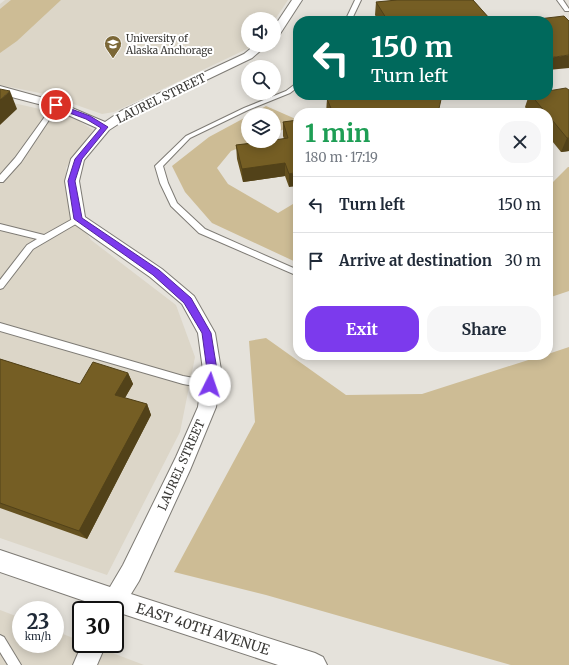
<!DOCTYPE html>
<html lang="en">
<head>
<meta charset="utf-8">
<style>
  :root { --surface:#fff; --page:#f6f6f7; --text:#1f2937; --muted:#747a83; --line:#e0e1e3; --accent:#7c3aed }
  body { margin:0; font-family:Merriweather,serif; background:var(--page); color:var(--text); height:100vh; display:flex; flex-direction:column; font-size:15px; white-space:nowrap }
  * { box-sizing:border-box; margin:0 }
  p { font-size:13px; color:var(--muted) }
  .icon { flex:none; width:22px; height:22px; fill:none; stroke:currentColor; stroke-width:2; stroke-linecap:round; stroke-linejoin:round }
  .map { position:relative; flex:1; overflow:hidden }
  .panel { position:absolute; left:293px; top:108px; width:260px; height:252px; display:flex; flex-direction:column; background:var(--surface); border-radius:16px; box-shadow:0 2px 10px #0003 }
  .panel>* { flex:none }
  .hud { position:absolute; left:293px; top:16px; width:260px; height:84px; border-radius:16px; box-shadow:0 2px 10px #0003; background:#00695c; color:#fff; overflow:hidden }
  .fabs { position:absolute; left:241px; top:12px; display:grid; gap:8px }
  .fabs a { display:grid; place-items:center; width:40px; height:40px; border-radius:50%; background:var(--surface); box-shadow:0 2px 10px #0003; font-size:20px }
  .speed { position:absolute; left:12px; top:601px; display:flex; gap:8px; font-size:20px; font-weight:700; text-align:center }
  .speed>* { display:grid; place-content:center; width:52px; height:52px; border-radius:50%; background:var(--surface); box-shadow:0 2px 10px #0003; line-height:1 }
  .speed small { font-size:10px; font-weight:400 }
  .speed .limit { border:2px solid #111; border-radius:6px; background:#fff; color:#111 }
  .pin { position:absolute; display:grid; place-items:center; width:34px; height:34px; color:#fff; margin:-17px; border:2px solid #fff; border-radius:50%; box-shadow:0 1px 4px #0007 }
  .me { position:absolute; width:44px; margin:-22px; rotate:4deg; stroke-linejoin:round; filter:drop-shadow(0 0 3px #0008) }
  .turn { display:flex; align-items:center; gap:14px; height:84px; padding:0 12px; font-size:18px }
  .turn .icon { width:52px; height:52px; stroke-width:2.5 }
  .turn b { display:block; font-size:28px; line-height:34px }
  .round { display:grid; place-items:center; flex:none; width:42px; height:42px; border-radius:16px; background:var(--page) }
  .summary { display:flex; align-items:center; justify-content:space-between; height:68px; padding:0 12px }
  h1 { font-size:24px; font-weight:700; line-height:30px; color:#1e9e55 }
  .primary-button { display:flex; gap:8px; margin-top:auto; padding:8px 12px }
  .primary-button a { flex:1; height:46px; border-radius:16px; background:var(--accent); color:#fff; font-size:16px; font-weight:700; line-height:46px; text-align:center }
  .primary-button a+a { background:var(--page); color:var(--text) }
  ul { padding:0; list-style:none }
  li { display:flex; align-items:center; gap:12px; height:56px; padding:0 12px; border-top:1px solid var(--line) }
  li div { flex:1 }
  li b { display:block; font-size:15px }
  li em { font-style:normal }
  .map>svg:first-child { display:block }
  .built { fill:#dcd6c8 }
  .green { fill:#cdbc95 }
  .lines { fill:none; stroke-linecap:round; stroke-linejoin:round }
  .lane-casing { stroke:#7e7b75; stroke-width:2 }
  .street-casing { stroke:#7e7b75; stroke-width:2 }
  .lane { fill:#fff; fill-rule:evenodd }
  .street { fill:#fff; fill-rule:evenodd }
  .wall { fill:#65511f }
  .shaded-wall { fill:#524219 }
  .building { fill:#755e24; stroke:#524219 }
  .route { fill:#7c3aed; stroke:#51269a }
  .labels { text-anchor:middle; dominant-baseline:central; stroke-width:4; stroke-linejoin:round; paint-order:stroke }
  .far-poi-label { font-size:10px; fill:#3a3936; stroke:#fff; text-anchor:start }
  .street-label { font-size:12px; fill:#3a3936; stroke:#fff }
  .near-street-label { font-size:14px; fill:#3a3936; stroke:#fff }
</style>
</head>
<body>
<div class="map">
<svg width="569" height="665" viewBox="0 0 569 665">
  <rect width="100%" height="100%" fill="#e5e2db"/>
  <g class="built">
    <polygon points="5,0 288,0 274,21 274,19 248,19 248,45 254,45 249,48 114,112 102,114 45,94 0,85 0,4"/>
    <polygon points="0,100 71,116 93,130 66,168 69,205 91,240 176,305 195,357 180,432 107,575 0,538"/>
    <polygon points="0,610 21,618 21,644 55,644 55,631 81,641 81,644 89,644 144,665 0,665"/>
  </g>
  <g class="green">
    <polygon points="11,0 61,0 17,41 0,53 0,9"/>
    <polygon points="266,106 298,120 298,122 274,134 274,115 250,115"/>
    <polygon points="248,116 248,141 258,141 231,151 217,168 228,184 278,213 298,201 298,263 212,223 185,192 172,166 209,137"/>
    <polygon points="568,167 569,167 569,291 548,298 548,187"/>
    <polygon points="266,338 346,395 422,394 544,355 548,355 548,354 569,347 569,665 511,665 266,595 174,572 255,422 249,341"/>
  </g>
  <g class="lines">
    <defs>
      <g id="lane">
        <polygon points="355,0 361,0 351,21 345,21"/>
        <polygon points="557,0 563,0 569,9 569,11 565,11"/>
        <polygon points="298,82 298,87 290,93 248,110 190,138 163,166 168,183 177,203 205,229 298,270 298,276 199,233 171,206 160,183 155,166 186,136 244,108 286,91"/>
        <polygon points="56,103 59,105 21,162 3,182 0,182 0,175 15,158 54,104"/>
        <polygon points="78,216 81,217 82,219 81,221 33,249 3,288 0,289 0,280 27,245 37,239 0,230 0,224 44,235"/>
        <polygon points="0,323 183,376 210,381 213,382 215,385 213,388 210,389 183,384 0,331"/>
        <polygon points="0,635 4,637 21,665 8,665 0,652"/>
      </g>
      <g id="street">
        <polygon points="292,0 302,0 278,37 274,38 274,27"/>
        <polygon points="255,45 267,45 252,58 129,117 109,130 84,160 79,181 85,217 162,269 194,296 215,333 221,370 216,407 190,470 139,581 131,594 315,653 323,657 327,665 278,665 120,613 115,619 115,610 98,610 99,606 0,572 0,550 110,587 123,565 176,457 198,407 203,370 198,333 182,304 150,277 73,223 71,219 65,181 71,159 97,128 50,107 0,94 0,86 58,102 105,122 121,111 244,54"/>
        <polygon points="82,644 106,644 97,665 73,665"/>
      </g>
    </defs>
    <use href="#lane" class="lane-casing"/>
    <use href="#street" class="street-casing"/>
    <use href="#lane" class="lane"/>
    <use href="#street" class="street"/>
  </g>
  <g class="wall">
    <polygon points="390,0 473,0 490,19 511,21 378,21 375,15 376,2 391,1"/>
    <polygon points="569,90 569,151 561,152 548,136 548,113 529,113 525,107 529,95 548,95"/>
    <polygon points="327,99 438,113 326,113"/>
    <polygon points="298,120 289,187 285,176 243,182 237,159 236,145 284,139 283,136 283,122"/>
    <polygon points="0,359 80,384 128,373 133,384 125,398 147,404 151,415 87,539 0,508"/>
  </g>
  <g class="shaded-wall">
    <polygon points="569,55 569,68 548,70 548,58"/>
    <polygon points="10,91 17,109 0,125 0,100"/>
    <polygon points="567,138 569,138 569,151 561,152"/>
    <polygon points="285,163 285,176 243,182 242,169"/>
    <polygon points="298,172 298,186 289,187 289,174"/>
    <polygon points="128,373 133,384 120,406 115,395"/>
    <polygon points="147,404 151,415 87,539 79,531"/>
  </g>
  <g class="building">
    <polygon points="397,0 473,0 490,19 508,17 511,21 388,21 376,2"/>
    <polygon points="564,16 569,21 569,55 548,58 548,21 521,21"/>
    <polygon points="566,88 569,90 569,138 567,138 548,115 548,113 546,113 531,95 548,95 548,91"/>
    <polygon points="0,89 10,91 0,100"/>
    <polygon points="359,95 442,95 438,113 333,113 327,99"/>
    <polygon points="298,120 298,172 289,174 285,163 242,169 236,145 269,141 274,141 274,140 288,138 283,122"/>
    <polygon points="0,359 80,384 93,362 128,373 115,395 147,404 79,531 0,503"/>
  </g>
  <polygon class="route" points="53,104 58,104 90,116 108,127 82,159 75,181 82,218 159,270 191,298 211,333 217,370 213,388 210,389 207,388 205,385 207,370 202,333 184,303 153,275 74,219 68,181 75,159 101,128 86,119 53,107"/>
  <defs>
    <symbol id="university-pin" viewBox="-11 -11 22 30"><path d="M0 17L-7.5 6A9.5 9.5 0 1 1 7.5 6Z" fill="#7b6736" stroke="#fff"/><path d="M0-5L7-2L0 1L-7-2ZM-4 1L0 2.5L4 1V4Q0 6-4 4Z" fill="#fff"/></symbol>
  </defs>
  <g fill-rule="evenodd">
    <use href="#university-pin" x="103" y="34" width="20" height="27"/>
  </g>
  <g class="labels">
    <g class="far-poi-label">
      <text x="126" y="38">University of<tspan x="126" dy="12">Alaska Anchorage</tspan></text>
    </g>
    <g class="street-label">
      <text transform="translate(161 98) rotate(-26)">LAUREL STREET</text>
      <text transform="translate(181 465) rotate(-66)">LAUREL STREET</text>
    </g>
    <g class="near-street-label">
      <text transform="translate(203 629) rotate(18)">EAST 40TH AVENUE</text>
    </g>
  </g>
</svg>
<div class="fabs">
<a><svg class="icon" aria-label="sound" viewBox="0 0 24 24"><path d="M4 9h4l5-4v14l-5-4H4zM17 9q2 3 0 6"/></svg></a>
<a><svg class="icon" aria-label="search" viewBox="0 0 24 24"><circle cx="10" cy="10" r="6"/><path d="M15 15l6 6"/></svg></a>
<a><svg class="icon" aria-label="layers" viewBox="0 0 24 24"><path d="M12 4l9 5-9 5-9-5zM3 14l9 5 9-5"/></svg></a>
</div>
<div class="speed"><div>23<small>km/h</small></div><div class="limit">30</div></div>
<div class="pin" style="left:56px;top:105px;background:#d93025"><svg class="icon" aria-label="arrive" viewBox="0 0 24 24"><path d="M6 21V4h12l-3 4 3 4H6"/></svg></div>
<svg class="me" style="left:210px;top:385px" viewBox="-20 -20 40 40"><circle r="19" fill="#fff"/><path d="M0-13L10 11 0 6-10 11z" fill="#7c3aed"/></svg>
<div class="hud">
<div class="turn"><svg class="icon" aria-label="left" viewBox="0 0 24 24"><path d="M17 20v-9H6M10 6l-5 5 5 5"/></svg><div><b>150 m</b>Turn left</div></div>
</div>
<section class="panel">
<div class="summary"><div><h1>1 min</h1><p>180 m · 17:19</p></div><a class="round"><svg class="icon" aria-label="close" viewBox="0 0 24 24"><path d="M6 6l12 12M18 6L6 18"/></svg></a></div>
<ul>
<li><svg class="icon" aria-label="left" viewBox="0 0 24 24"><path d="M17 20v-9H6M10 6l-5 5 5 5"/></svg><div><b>Turn left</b></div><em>150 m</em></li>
<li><svg class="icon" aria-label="arrive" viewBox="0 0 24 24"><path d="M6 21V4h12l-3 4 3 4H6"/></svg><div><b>Arrive at destination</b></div><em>30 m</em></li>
</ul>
<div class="primary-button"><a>Exit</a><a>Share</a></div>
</section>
</div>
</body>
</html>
